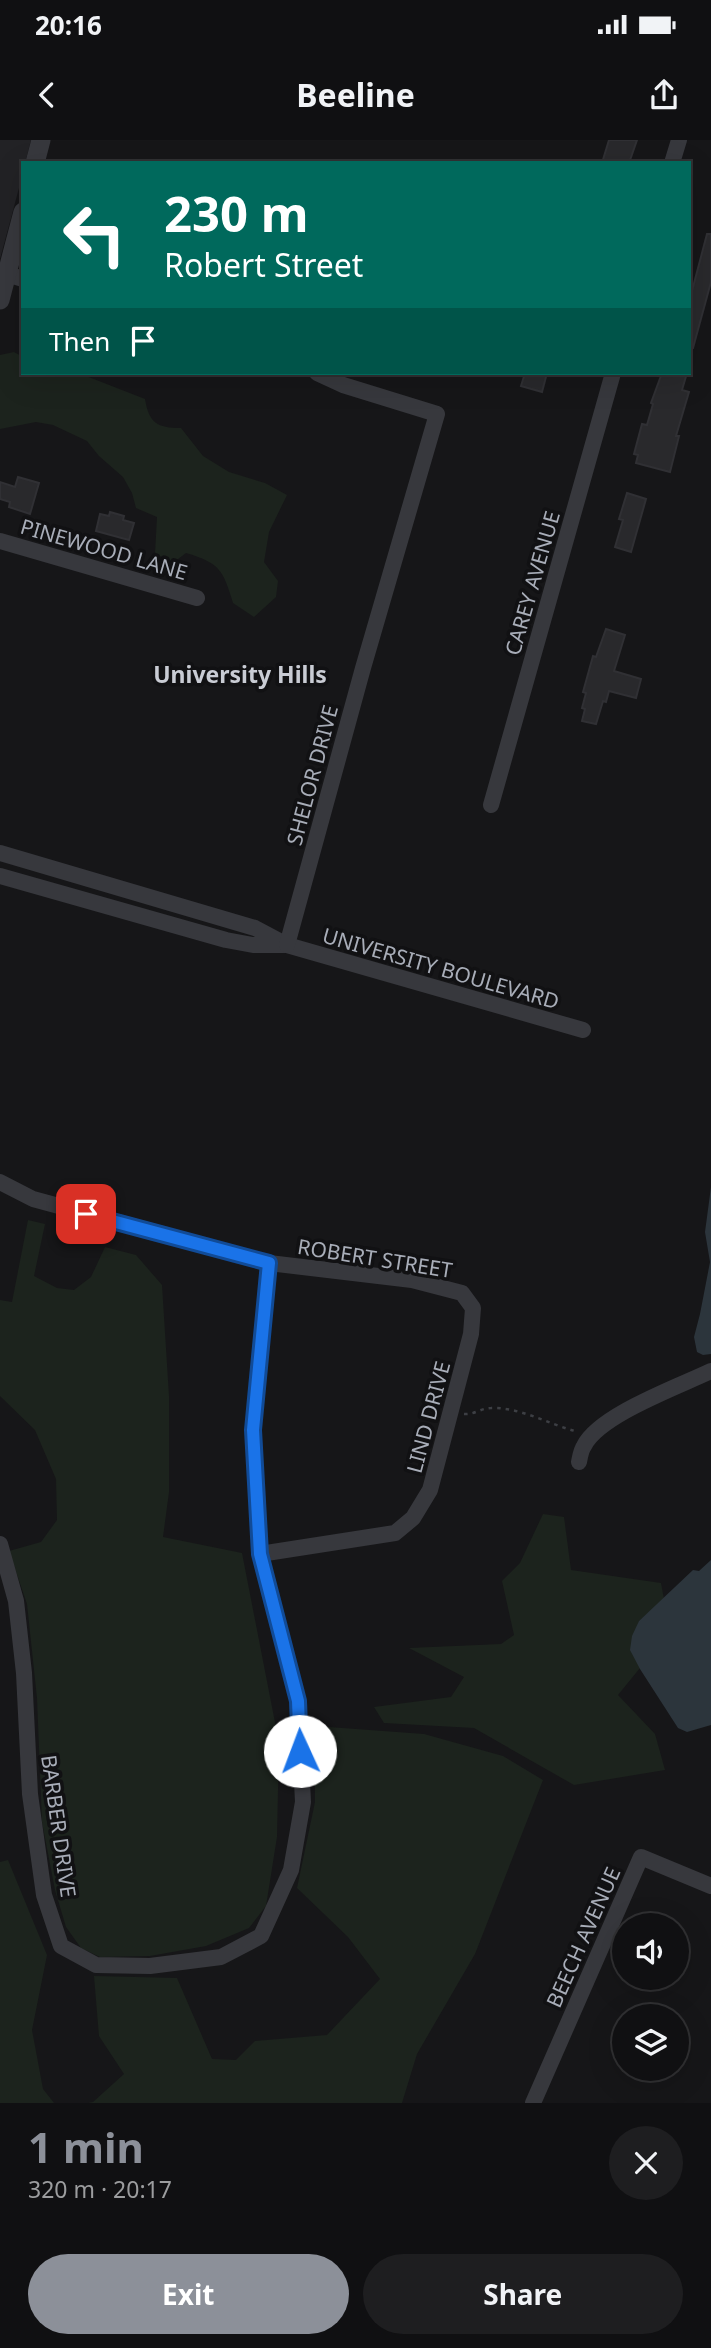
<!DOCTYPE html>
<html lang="en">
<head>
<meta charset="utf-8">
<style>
  :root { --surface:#101012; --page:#1e1e20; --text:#f1f3f6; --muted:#9c9d9f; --line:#303032; --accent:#8c9099 }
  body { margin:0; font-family:"Noto Sans",sans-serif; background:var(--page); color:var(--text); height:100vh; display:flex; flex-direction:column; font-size:26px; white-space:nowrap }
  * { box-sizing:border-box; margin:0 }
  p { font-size:23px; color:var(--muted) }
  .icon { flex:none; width:38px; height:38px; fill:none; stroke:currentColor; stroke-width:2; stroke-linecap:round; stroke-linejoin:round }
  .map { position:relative; height:1963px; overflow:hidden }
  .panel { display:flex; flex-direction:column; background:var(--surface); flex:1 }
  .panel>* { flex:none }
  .guide { position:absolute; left:21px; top:21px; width:670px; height:214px; border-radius:0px; box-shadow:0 7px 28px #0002,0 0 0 2px var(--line); background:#00695c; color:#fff; overflow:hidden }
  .controls { position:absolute; left:612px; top:1773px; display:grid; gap:14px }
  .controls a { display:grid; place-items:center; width:77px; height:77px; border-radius:50%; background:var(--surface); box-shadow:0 7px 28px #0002,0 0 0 2px var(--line); font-size:35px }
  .pin { position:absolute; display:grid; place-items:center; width:60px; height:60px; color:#fff; margin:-30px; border-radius:14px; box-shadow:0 4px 10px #0006 }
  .me { position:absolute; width:77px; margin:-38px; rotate:358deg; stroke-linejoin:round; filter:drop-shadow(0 0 5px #0008) }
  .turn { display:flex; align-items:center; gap:24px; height:147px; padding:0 28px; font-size:32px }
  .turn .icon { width:91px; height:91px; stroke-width:2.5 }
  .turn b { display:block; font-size:49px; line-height:60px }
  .then { display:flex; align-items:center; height:66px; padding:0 28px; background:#0003; gap:14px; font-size:26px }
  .round { display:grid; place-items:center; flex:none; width:74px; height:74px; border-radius:37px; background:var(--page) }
  .headline { display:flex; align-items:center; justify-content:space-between; height:119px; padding:0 28px }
  h1 { font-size:42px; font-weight:700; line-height:52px; color:var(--accent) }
  .action { display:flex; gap:14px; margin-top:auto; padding:14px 28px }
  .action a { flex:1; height:80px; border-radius:42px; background:var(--accent); color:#fff; font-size:28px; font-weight:700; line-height:80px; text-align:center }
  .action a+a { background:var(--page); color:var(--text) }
  .status { display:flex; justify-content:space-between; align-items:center; height:49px; padding:0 35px; background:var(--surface); direction:ltr }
  .status svg { height:19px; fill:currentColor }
  header { display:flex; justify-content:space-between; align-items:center; height:91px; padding:0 28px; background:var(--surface); font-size:32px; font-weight:700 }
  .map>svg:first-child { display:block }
  .built { fill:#222225 }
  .green { fill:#1c231d }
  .water { fill:#2c353c }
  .building { fill:#29292c; stroke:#303034; stroke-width:2 }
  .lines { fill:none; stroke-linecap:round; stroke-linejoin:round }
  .path { stroke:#3d3f44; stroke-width:2.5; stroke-dasharray:3.5 5; stroke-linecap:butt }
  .minor { stroke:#37383d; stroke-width:16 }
  .tertiary { stroke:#37383d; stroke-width:19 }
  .route-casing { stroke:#114b97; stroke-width:18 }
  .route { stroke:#1a73e8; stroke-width:12 }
  .labels { text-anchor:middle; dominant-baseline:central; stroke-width:7; stroke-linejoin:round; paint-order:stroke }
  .street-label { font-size:21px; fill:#a8adb8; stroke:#111113 }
  .neighbourhood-label { font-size:23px; font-weight:bold; fill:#c9ccd4; stroke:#111113 }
</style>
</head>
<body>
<div class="status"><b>20:16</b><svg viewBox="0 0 49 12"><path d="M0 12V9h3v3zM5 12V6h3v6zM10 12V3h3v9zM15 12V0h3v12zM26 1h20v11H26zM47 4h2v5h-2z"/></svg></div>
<header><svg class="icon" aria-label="back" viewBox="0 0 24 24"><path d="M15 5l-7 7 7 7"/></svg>Beeline<svg class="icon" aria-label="share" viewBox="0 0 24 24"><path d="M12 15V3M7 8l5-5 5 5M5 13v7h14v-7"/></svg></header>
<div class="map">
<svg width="711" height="1963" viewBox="0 0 711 1963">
  <rect width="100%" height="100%" fill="#161618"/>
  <polygon class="built" points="0,0 31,0 25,23 23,23 23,33 0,119"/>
  <g class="green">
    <path d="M14 212 23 217V233L81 234 145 259C149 283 157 288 181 288L203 316 229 332 265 343 287 355 269 392 264 422 278 441 276 457 254 477 233 463C223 430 220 423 186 413L174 422 155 414 157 377 136 368 132 353 123 337 99 316 87 301 53 285 36 282 0 289V215Z"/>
    <polygon points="28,1080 45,1084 34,1136 57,1148 74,1150 91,1137 105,1107 136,1115 162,1145 169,1256 169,1352 163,1397 242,1413 279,1603 277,1697 266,1766 249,1788 206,1806 150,1816 100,1817 81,1808 66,1787 55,1750 42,1682 37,1558 27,1464 9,1411 41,1402 57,1380 56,1339 35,1290 0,1256 0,1160 12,1162"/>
    <polygon points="543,1374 564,1377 571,1430 661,1443 664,1459 639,1481 631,1510 640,1528 618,1555 655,1594 665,1630 574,1645 474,1588 384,1583 374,1567 451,1557 464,1537 409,1508 501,1504 514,1495 502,1441 520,1423"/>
    <polygon points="315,1586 424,1594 503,1616 543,1640 475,1814 417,1914 402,1963 88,1963 93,1962 124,1934 99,1896 94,1836 177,1838 212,1919 236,1920 255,1901 327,1895 380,1839 348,1797 297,1748 315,1662"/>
    <polygon points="8,1720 47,1815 32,1890 43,1949 54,1963 0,1963 0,1722"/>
  </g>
  <g class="water">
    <polygon points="711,1047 711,1214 703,1215 697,1212 694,1197 700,1174 710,1122 705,1092"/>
    <polygon points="711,1420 711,1585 687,1592 678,1588 640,1529 630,1510 632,1496 639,1481 693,1430 699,1431"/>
  </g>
  <g class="building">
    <polygon points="609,0 637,0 629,23 602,23"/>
    <polygon points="707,94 711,94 711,142 693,208 690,208 690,151 692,151"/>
    <polygon points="525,233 547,233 542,252 521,246"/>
    <polygon points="662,233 687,233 682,250 689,252 676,296 679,296 670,332 636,323 638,315 634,314 642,284 647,285 653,264 651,263"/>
    <polygon points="18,337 39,343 30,374 9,367 10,362 0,359 0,342 15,347"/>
    <polygon points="627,353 646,359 631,412 615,407 623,380 619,379"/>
    <polygon points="110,372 124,376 123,380 134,383 129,400 96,391 100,374 109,376"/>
    <polygon points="606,489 625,495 614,531 641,539 636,558 609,551 606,562 603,561 596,584 582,581 585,569 582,568 586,553 583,552 593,516 596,517"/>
  </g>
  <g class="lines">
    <path class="path" d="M464 1274C474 1275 481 1268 491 1268 520 1267 548 1284 575 1291"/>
    <g class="minor">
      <polyline points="672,23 679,0"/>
      <polyline points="7,134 23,139"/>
      <polyline points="0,401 197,458"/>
      <polyline points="491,665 613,233"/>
      <polyline points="0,713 255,788 287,805 583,890"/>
      <polyline points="0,736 226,800 253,805 285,805"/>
      <polyline points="287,805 363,528 437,274 343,245 317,233"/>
      <polyline points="0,1042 33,1059 269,1123 412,1140 462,1153 473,1168 471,1194 430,1350 413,1378 395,1393 260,1414"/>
      <path d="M579 1322C580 1317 581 1310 584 1306 599 1275 680 1246 711 1231"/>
      <polyline points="0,1404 16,1461 24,1533 30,1654 44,1755 61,1806 96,1825 150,1826 221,1817 261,1796 291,1730 303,1662 298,1561 260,1414 253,1290 269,1123"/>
      <polyline points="533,1963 641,1717 711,1746"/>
    </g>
    <g class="tertiary">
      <polyline points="35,23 41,0"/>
      <polyline points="0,160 23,72"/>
    </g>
  </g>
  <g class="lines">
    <defs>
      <polyline id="route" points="86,1074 269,1123 253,1290 260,1414 298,1561 300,1611"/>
    </defs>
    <use href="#route" class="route-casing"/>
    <use href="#route" class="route"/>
  </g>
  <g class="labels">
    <g class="street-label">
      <text transform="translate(104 409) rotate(16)">PINEWOOD LANE</text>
      <text transform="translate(532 443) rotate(-74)">CAREY AVENUE</text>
      <text transform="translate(312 635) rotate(-75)">SHELOR DRIVE</text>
      <text transform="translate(441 828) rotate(16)">UNIVERSITY BOULEVARD</text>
      <text transform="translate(375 1118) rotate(9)">ROBERT STREET</text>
      <text transform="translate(428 1277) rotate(-75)">LIND DRIVE</text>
      <text transform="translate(59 1686) rotate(82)">BARBER DRIVE</text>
      <text transform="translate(583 1797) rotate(-66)">BEECH AVENUE</text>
    </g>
    <g class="neighbourhood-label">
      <text x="240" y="534">University Hills</text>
    </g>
  </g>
</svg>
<div class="controls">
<a><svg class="icon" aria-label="sound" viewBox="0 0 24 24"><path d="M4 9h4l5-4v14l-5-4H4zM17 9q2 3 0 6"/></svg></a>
<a><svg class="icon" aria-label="layers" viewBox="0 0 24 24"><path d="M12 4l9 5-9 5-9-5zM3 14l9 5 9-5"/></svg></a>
</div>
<div class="pin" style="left:86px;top:1074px;background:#d93025"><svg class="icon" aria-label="arrive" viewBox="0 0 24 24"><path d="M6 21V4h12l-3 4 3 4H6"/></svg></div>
<svg class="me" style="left:300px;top:1611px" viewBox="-20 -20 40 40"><circle r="19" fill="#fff"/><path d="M0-13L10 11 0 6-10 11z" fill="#1a73e8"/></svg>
<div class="guide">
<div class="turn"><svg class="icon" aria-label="left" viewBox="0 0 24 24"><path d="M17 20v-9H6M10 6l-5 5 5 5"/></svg><div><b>230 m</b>Robert Street</div></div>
<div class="then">Then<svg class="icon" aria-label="arrive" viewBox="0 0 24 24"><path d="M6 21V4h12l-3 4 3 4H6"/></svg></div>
</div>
</div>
<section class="panel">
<div class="headline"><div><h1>1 min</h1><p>320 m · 20:17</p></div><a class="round"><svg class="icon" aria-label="close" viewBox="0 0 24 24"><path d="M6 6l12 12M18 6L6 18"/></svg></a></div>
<div class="action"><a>Exit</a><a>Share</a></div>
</section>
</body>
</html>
